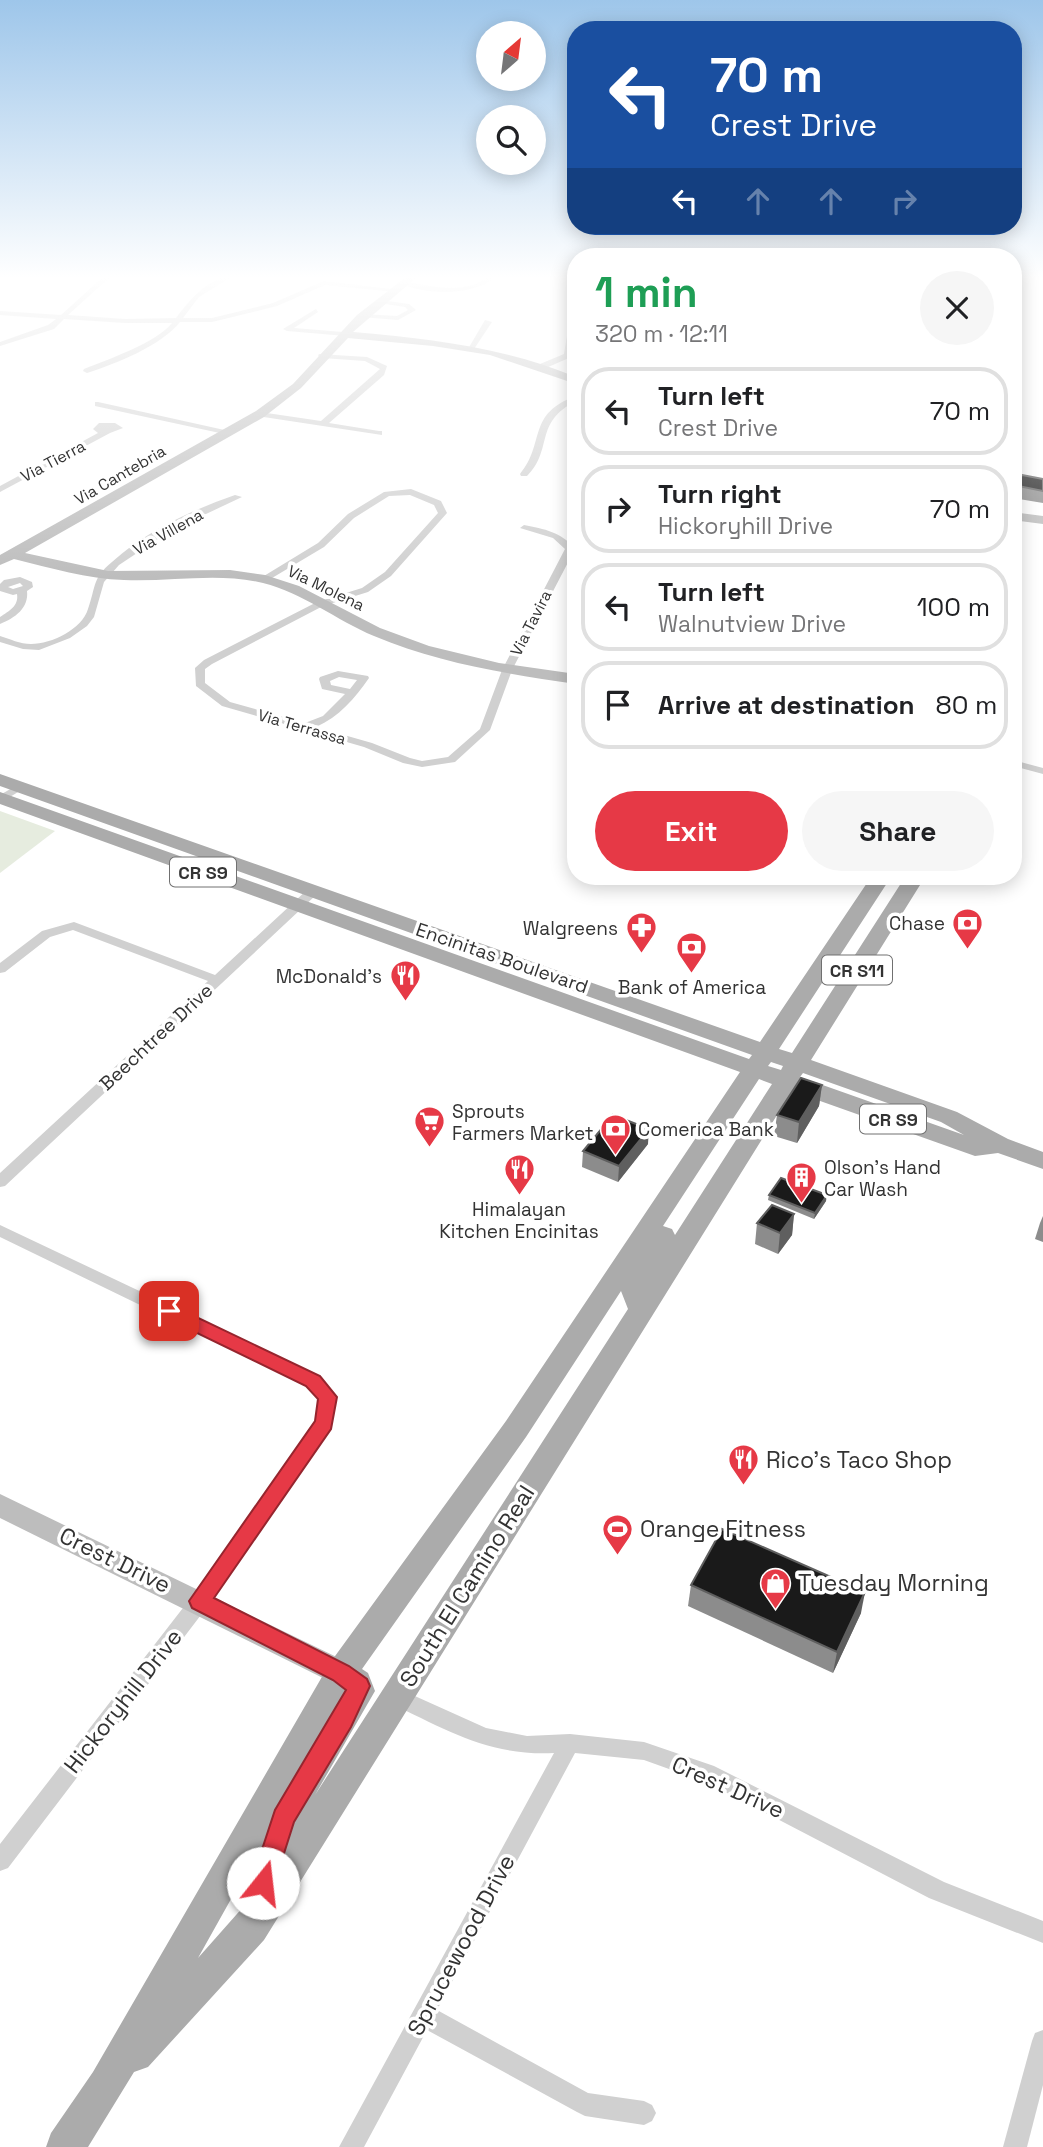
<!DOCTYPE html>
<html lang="en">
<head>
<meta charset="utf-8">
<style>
  :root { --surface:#fff; --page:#f6f6f6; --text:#202124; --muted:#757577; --line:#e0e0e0; --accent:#e63946 }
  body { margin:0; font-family:"Space Grotesk",sans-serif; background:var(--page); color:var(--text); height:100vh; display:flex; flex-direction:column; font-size:26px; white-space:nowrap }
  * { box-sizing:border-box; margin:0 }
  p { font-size:23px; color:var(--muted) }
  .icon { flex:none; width:38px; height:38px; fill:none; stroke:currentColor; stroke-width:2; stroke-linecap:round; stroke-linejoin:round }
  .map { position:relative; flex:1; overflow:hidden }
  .side { position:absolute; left:567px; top:248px; width:455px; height:637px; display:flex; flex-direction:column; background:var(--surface); border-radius:28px; box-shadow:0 4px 18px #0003 }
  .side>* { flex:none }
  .guide { position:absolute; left:567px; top:21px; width:455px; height:214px; border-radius:28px; box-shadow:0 4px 18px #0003; background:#1a4fa0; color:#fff; overflow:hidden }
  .needle { width:46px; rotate:28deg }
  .tools { position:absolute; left:476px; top:21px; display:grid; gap:14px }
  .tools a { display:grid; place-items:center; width:70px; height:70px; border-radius:50%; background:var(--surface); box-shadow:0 4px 18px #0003; font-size:35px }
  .pin { position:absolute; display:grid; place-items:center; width:60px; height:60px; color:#fff; margin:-30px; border-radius:14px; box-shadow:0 4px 10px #0006 }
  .me { position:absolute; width:77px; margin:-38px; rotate:16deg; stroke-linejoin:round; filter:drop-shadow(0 0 5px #0008) }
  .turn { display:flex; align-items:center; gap:24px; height:147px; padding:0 28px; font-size:32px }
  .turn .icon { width:91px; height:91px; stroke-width:2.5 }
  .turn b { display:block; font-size:49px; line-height:60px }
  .lanes { display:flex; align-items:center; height:66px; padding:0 28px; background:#0003; justify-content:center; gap:35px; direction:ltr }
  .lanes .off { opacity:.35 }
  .round { display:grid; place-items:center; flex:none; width:74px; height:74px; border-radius:37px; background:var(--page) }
  .headline { display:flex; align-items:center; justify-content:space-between; height:119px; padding:0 28px }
  h1 { font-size:42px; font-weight:600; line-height:52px; color:#1e9e55 }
  .button { display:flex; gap:14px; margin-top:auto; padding:14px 28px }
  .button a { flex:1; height:80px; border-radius:42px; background:var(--accent); color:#fff; font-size:28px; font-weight:600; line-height:80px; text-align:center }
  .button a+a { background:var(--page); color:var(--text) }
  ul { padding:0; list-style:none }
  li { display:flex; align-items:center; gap:21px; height:88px; margin:0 14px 10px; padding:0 14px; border:4px solid var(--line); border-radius:28px }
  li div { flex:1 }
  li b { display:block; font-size:26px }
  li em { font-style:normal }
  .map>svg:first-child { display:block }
  .green { fill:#e6ecdf }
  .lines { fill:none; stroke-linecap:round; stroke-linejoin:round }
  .street { fill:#d0d0d0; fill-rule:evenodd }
  .secondary { fill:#bdbdbd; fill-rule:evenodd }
  .primary { fill:#ababab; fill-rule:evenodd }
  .wall { fill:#8c8c8c }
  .shaded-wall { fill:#5f5f5f }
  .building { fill:#1a1a1a; stroke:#5f5f5f; stroke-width:2 }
  .route { fill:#e63946; stroke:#96252e; stroke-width:2 }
  .labels { text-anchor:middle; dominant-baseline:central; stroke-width:7; stroke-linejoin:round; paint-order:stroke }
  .far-street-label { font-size:16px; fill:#333; stroke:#fff }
  .shield { fill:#fff; stroke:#707070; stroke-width:2 }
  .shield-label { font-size:18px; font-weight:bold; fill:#333 }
  .poi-label { font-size:19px; fill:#333; stroke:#fff; text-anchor:end }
  .street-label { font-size:19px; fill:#333; stroke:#fff }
  .near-poi-label { font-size:23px; fill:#333; stroke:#fff; text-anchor:start }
  .near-street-label { font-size:23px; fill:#333; stroke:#fff }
</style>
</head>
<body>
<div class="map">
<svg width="1043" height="2147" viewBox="0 0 1043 2147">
  <rect width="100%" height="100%" fill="#fff"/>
  <polygon class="green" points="0,811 55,831 0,873"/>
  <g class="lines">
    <g class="street">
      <path d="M103 277H110L68 315 125 319 176 318C189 301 208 277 231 277L199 297 183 318H212L273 303 324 281 399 290 396 292 325 285 277 306 212 322H180C161 346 115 364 87 373L83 371 84 369C109 359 156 343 172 323H125L64 319 54 329 0 346V342L48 325 56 319 0 315V311L61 315Z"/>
      <path d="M488 277H495C475 296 426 295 402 284L405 282C432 286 465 295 488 277Z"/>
      <polygon points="381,300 409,304 416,310 398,320 361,317 363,314 397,316 408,310 405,307 379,303"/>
      <polygon points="316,309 318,312 294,328 343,332 346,336 287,331 283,329"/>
      <polygon points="485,320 492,322 474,349 468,349"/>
      <polygon points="571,334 575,336 571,357 546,368 540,368 540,364 564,354 567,336"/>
      <polygon points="319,354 367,357 387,366 384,375 329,423 379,431 382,431 382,435 257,416 257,412 260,412 321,421 380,369 365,361 322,358 318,356"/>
      <path d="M576 396V401C533 423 554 449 527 476H521L520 474C546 443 526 414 576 396Z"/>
      <polygon points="98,402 229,431 233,433 229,435 95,406 95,402"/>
      <polygon points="99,423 115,423 123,428 110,433 0,492 0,486 98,433 93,429"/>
      <path d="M411 489 441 501 447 513 391 576 368 592 323 606 212 664 205 669V683L230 702 305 723 323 716 345 694 322 689 319 679 320 677 338 671 368 676 369 678C355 698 339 717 316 727L372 743 410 758 422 761 448 757 480 729 502 670 565 549 553 538 520 528 524 525C544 529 562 532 575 549L512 670 490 730 455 762 422 767 403 763 364 747 222 706 196 686 195 668 204 660 317 602 362 588 385 572 438 513 434 505 410 495 389 496 354 518 324 547 267 581 259 579 318 543 348 514 384 492ZM339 677 357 680 350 689 331 685 330 681Z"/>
      <path d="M235 495 242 497 170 531 119 565 104 582 94 617 87 626 70 638 39 650 23 649 0 642V636C10 639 20 644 31 644 52 644 82 629 88 609 96 587 92 578 112 562 146 531 192 510 235 495Z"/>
      <path d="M20 577 32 582 33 587 27 591C29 608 15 618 0 624V617C9 611 19 606 17 594L13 595 0 591V584L4 580ZM20 583 23 586 13 589 8 587Z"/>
      <polygon points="1013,760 1043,768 1043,774 1013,766"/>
      <polygon points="19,784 25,787 23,789 0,803 0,795"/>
      <polygon points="312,888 318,892 316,895 5,1186 0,1187 0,1173 208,981 73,930 50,937 5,972 0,973 0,963 42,931 74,922 215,975 308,889"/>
      <polygon points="0,1225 319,1376 336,1397 330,1428 207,1607 8,1868 0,1871 0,1844 193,1595 316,1421 319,1399 307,1386 0,1237"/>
      <path d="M397 1688 486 1728 527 1736 570 1734 644 1742 714 1766 944 1882 1043 1921V1943L929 1898 708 1783 644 1760 575 1753 437 2010 588 2093 644 2101 652 2105 656 2113 652 2121 644 2125 585 2116 577 2112 427 2030 364 2147H339L554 1753C488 1756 447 1730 390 1703L387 1697 390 1691Z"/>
      <polygon points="1043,2030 1043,2085 1027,2147 1003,2147 1032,2041 1035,2033"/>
    </g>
    <g class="secondary">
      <path d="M406 277H417L353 332C430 339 504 347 576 377V384L490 355 433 346 348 338 301 388 264 417 25 553 108 571 230 570 265 575 299 586 380 628 429 646 499 663 576 674V684C507 674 438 663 374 636 336 620 303 593 263 583 218 572 170 582 124 580 87 579 51 568 14 559L0 565V555L256 411 293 384 357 315Z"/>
      <polygon points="1013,512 1043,516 1043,524 1013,520"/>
      <polygon points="0,1494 351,1664 356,1673 351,1682 341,1686 331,1682 0,1518"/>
    </g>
    <path class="primary" d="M0 774 760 1042 871 877H891L779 1049 792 1053 905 877H925L811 1060 957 1112 1008 1139 1043 1152V1169L998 1153 975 1156 792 1091 264 1940 148 2067 134 2072 88 2147H46L51 2133 93 2072 330 1663 506 1421 740 1072 0 804V792L749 1059 752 1055 0 786ZM771 1062 783 1066 781 1070 768 1066ZM803 1073 941 1122 964 1135 800 1077ZM759 1079 772 1084 675 1235 672 1229 663 1226ZM621 1291 628 1309 315 1795 375 1691 368 1673 362 1669 526 1437ZM254 1858 241 1900 244 1906 198 1958Z"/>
  </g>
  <g class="wall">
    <polygon points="1013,434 1018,446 1017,454 1013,454"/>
    <polygon points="1043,479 1043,503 1013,498 1013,485"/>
    <polygon points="713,877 731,877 727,881"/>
    <polygon points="822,1085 819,1106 797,1143 774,1136 777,1115"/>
    <polygon points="648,1144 618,1182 582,1167 583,1151"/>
    <polygon points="769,1195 826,1201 814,1219 768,1200"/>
    <polygon points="794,1214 792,1235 778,1254 755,1244 757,1223"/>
    <polygon points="1043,1216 1043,1242 1035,1239 1040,1223"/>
    <polygon points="691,1585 861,1613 833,1673 688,1606"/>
  </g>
  <g class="shaded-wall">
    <polygon points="822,1085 819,1106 797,1143 799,1122"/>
    <polygon points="649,1129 648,1144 618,1182 619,1166"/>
    <polygon points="827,1195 826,1201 814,1219 815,1213"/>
    <polygon points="794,1214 792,1235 778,1254 780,1233"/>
    <polygon points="865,1592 861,1613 833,1673 837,1652"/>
  </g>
  <g class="building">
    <polygon points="1013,434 1017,435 1018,446 1013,446"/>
    <polygon points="1022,475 1043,479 1043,491 1013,485"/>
    <polygon points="801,1078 822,1085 799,1122 777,1115"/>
    <polygon points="613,1115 649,1129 619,1166 583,1151"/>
    <polygon points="781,1178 827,1195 815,1213 769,1195"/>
    <polygon points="772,1205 794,1214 780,1233 757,1223"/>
    <polygon points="722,1529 865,1592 837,1652 691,1585"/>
  </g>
  <linearGradient id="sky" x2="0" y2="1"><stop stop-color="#9ec6ea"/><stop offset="0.48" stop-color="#fff"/><stop offset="1" stop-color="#fff" stop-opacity="0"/></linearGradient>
  <rect width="1043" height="578" fill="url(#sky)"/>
  <polygon class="route" points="169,1304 320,1376 337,1397 331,1429 214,1598 349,1666 367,1679 370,1686 351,1727 294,1822 272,1891 263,1895 255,1891 251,1883 275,1810 346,1690 333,1680 192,1608 189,1601 315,1421 318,1399 306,1386 162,1316 159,1311 162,1306"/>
  <defs>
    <symbol id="bank-pin" viewBox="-11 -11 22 30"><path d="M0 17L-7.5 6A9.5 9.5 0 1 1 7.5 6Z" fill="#e63946" stroke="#fff"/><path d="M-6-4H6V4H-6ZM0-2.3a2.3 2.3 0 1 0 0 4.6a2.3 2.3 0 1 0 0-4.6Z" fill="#fff"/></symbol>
    <symbol id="pharmacy-pin" viewBox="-11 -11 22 30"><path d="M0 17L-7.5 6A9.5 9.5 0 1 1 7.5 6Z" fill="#e63946" stroke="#fff"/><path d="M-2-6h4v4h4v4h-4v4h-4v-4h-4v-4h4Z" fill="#fff"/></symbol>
    <symbol id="restaurant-pin" viewBox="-11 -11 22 30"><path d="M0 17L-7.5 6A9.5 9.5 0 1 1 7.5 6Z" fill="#e63946" stroke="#fff"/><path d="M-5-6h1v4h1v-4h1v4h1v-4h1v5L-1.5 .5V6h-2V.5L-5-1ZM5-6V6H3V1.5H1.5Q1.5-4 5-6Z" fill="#fff"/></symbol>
    <symbol id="supermarket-pin" viewBox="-11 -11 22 30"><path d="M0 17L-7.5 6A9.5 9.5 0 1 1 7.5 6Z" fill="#e63946" stroke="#fff"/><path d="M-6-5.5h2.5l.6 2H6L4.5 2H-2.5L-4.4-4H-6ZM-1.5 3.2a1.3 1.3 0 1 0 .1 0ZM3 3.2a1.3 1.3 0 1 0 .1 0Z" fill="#fff"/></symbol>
    <symbol id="building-pin" viewBox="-11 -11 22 30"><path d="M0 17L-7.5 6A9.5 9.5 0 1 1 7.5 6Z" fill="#e63946" stroke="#fff"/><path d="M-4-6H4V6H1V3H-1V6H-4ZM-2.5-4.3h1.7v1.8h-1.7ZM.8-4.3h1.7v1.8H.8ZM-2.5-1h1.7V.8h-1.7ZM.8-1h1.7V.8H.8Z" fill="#fff"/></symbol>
    <symbol id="stadium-pin" viewBox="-11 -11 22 30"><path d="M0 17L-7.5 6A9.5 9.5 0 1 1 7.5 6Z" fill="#e63946" stroke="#fff"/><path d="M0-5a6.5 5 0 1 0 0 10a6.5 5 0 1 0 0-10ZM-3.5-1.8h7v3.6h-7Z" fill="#fff"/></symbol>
    <symbol id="shop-pin" viewBox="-11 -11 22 30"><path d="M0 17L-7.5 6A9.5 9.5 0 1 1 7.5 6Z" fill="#e63946" stroke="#fff"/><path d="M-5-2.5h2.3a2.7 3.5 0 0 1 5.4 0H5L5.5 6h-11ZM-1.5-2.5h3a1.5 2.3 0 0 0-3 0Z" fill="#fff"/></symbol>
  </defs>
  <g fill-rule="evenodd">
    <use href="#bank-pin" x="950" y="906" width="35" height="47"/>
    <use href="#pharmacy-pin" x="624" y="910" width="35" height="47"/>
    <use href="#bank-pin" x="674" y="930" width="35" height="47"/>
    <use href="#restaurant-pin" x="388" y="958" width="35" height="47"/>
    <use href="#supermarket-pin" x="412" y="1104" width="35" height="47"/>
    <use href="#bank-pin" x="598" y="1112" width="35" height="47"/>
    <use href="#restaurant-pin" x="502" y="1152" width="35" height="47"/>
    <use href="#building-pin" x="784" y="1160" width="35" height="47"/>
    <use href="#restaurant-pin" x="726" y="1442" width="35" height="47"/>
    <use href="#stadium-pin" x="600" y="1512" width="35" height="47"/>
    <use href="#shop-pin" x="758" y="1566" width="35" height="47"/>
  </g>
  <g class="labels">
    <g class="far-street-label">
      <text transform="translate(53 461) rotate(-28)">Via Tierra</text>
      <text transform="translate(120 475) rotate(-30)">Via Cantebria</text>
      <text transform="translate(168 532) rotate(-29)">Via Villena</text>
      <text transform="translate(326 588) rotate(26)">Via Molena</text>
      <text transform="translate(531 623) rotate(-63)">Via Tavira</text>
      <text transform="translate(302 727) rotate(16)">Via Terrassa</text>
    </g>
    <g class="shield">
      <rect x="170" y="857.5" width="66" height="29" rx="5"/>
      <rect x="822" y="955.5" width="70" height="29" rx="5"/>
      <rect x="860" y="1104.5" width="66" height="29" rx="5"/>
    </g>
    <g class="shield-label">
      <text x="203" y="872">CR S9</text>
      <text x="857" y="970">CR S11</text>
      <text x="893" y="1119">CR S9</text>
    </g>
    <g class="poi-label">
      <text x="945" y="923">Chase</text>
      <text x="618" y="928">Walgreens</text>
      <text x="382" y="976">McDonald's</text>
      <text x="692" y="987" text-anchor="middle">Bank of America</text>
      <text x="452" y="1111" text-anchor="start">Sprouts<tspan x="452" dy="22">Farmers Market</tspan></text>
      <text x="638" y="1129" text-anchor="start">Comerica Bank</text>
      <text x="824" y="1167" text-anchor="start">Olson's Hand<tspan x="824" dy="22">Car Wash</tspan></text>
      <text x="519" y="1209" text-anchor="middle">Himalayan<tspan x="519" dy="22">Kitchen Encinitas</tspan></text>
    </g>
    <g class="street-label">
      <text transform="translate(502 958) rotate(19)">Encinitas Boulevard</text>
      <text transform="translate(156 1037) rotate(-43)">Beechtree Drive</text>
    </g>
    <g class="near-poi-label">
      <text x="766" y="1460">Rico's Taco Shop</text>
      <text x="640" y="1529">Orange Fitness</text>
      <text x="798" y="1583">Tuesday Morning</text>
    </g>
    <g class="near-street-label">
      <text transform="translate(115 1560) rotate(26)">Crest Drive</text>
      <text transform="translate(467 1586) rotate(-58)">South El Camino Real</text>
      <text transform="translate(123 1701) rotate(-52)">Hickoryhill Drive</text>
      <text transform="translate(728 1787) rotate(24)">Crest Drive</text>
      <text transform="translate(461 1945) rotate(-62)">Sprucewood Drive</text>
    </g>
  </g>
</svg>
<div class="tools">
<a><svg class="needle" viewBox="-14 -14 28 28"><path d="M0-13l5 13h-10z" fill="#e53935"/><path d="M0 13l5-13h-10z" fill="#757577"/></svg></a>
<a><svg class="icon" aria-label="search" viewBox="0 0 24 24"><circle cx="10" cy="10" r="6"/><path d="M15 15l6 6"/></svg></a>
</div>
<div class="pin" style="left:169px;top:1311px;background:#d93025"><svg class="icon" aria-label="arrive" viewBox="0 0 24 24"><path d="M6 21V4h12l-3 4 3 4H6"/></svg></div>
<svg class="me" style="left:263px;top:1883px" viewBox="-20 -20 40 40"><circle r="19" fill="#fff"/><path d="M0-13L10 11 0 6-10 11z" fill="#e63946"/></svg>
<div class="guide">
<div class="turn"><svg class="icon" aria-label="left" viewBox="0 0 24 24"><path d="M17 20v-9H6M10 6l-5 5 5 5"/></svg><div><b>70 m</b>Crest Drive</div></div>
<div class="lanes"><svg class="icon" aria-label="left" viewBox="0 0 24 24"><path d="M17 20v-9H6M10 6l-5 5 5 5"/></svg><svg class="icon off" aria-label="ahead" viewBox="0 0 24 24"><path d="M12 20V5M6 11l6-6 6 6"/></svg><svg class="icon off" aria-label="ahead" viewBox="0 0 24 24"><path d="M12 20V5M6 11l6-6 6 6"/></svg><svg class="icon off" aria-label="right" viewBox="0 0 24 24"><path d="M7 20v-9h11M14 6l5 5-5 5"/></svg></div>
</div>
<section class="side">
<div class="headline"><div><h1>1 min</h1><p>320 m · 12:11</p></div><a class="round"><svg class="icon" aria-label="close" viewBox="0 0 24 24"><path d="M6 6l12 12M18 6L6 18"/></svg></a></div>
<ul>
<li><svg class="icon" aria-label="left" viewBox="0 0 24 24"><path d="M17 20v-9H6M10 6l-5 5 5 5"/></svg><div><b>Turn left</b><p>Crest Drive</p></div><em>70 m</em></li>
<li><svg class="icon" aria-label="right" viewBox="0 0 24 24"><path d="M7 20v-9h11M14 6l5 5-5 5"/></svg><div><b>Turn right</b><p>Hickoryhill Drive</p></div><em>70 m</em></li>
<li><svg class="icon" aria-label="left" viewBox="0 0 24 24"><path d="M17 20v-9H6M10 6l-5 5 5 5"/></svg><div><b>Turn left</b><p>Walnutview Drive</p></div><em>100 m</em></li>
<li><svg class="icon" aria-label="arrive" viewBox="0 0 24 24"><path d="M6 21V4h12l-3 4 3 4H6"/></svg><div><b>Arrive at destination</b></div><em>80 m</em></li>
</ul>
<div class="button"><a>Exit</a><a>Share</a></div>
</section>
</div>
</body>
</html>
